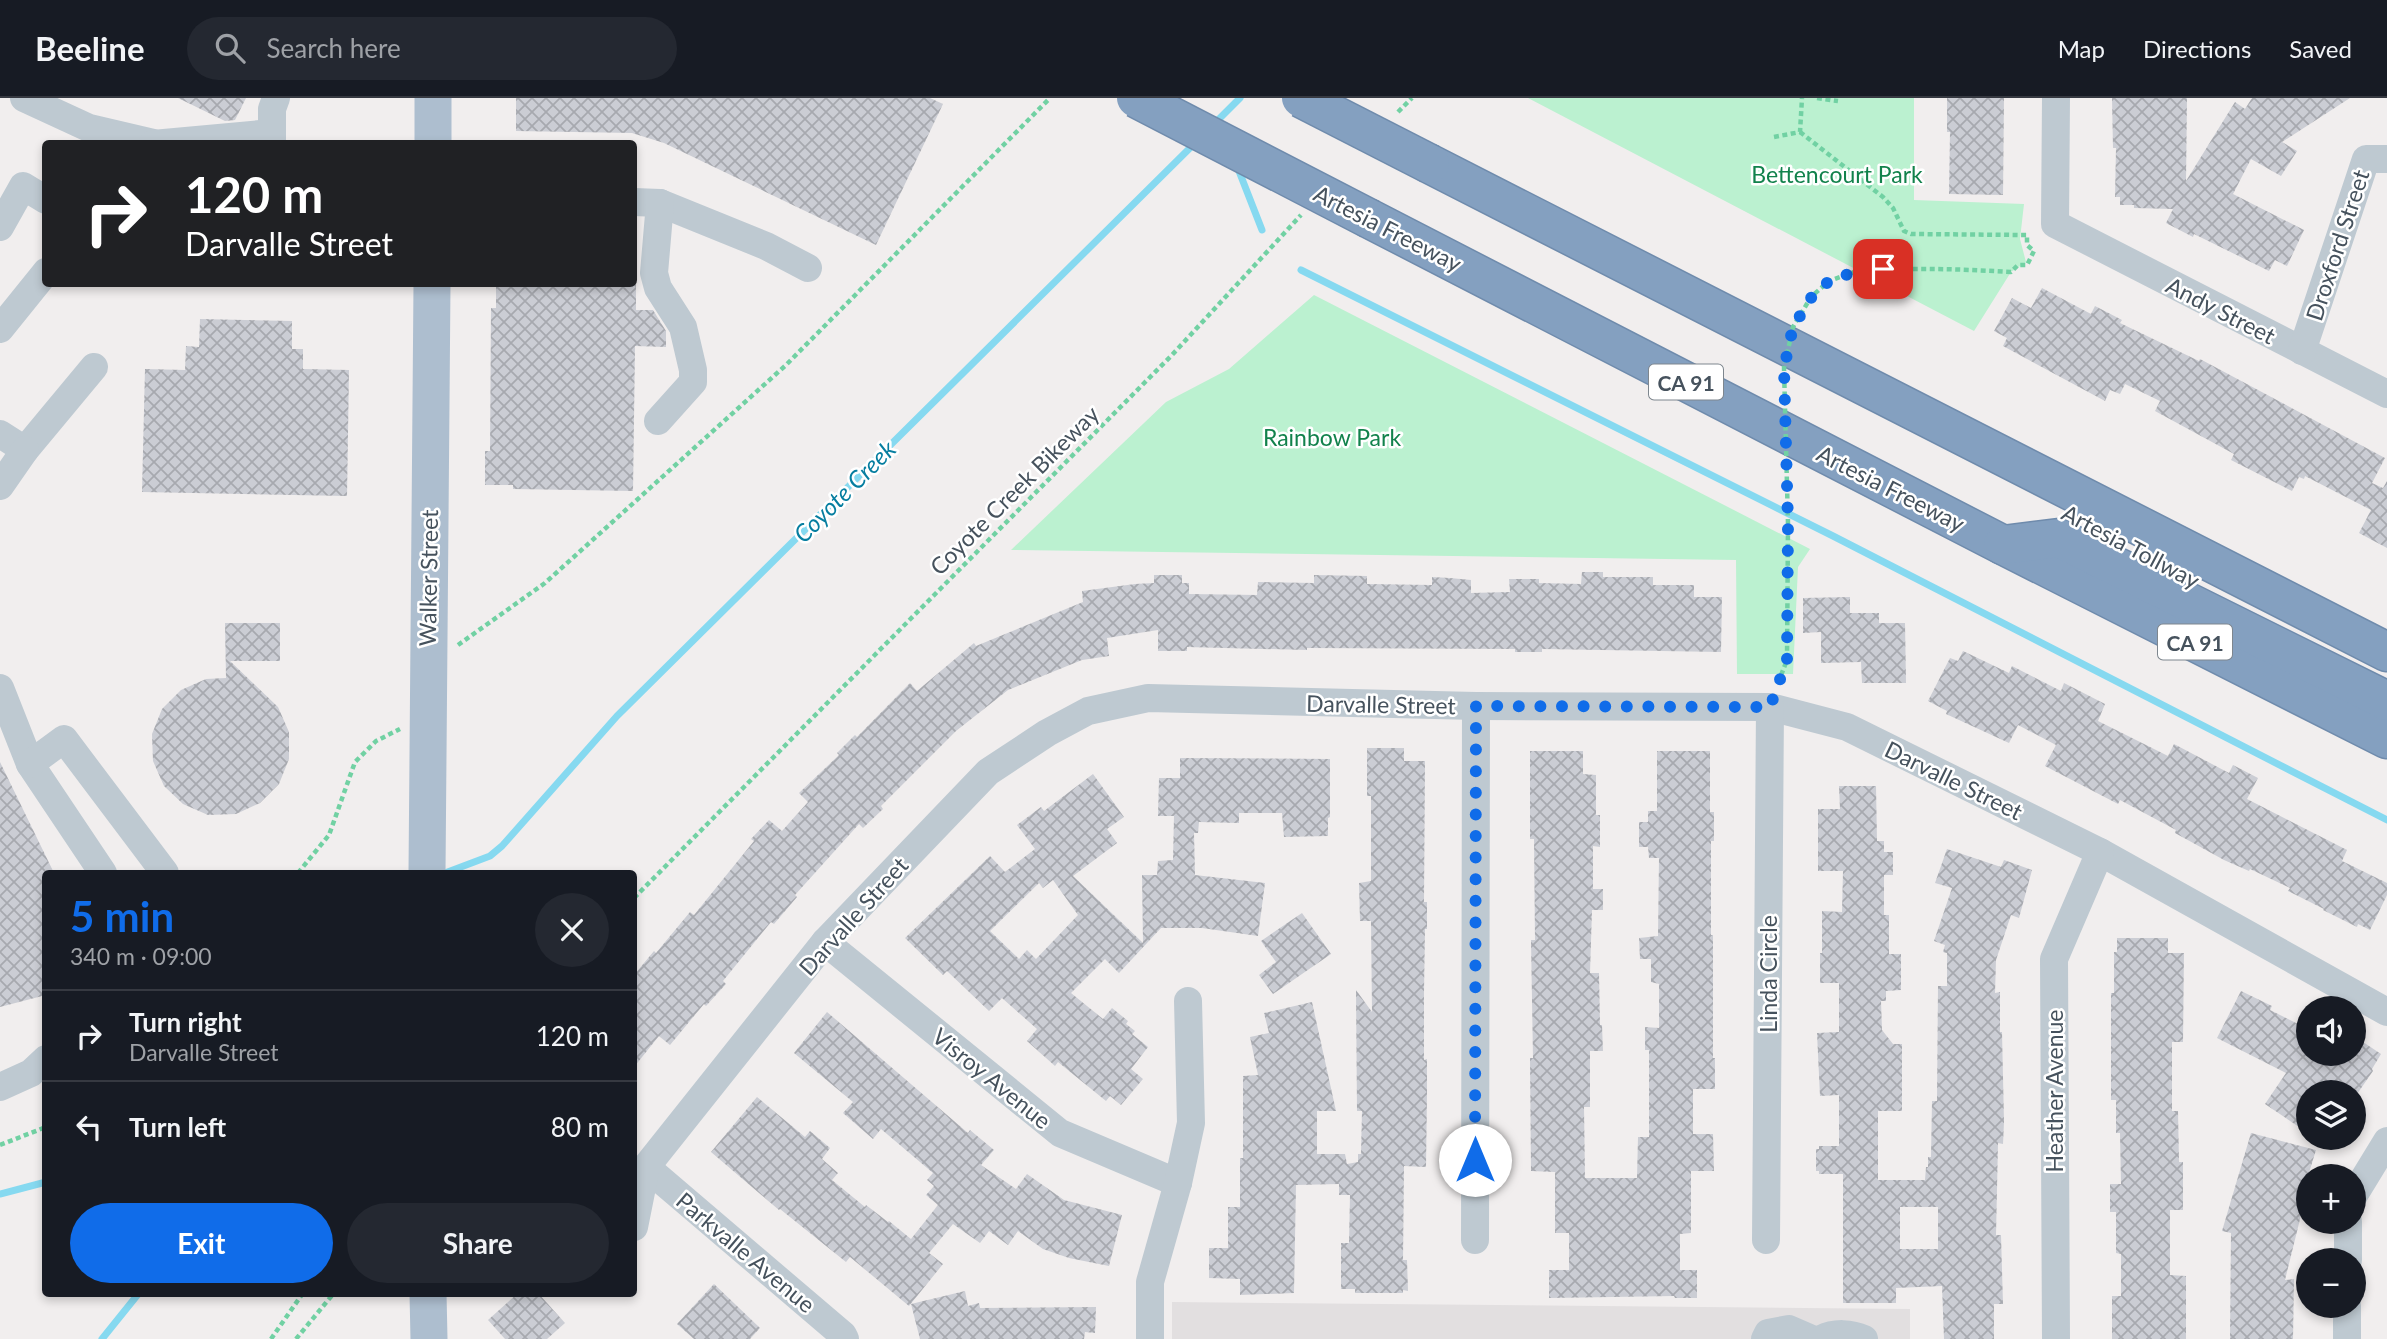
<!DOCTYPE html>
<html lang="en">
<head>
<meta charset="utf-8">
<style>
  :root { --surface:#171b24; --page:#242831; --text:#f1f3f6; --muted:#9ea1a6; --line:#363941; --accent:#106ce9 }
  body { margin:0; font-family:Lato,sans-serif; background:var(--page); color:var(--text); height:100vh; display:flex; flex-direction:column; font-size:26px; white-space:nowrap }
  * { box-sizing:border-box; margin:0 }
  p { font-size:23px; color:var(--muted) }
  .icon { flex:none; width:38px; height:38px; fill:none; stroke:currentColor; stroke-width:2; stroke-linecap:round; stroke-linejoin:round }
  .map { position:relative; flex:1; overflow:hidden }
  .side { position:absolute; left:42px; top:772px; width:595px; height:427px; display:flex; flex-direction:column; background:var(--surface); border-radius:7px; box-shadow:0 4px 10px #0003 }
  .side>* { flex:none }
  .top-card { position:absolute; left:42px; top:42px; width:595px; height:147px; border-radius:7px; box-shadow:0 4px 10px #0003; background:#202124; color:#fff; overflow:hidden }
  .controls { position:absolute; left:2296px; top:898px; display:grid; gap:14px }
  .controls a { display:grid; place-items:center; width:70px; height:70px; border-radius:50%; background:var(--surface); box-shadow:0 4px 10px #0003; font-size:35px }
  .pin { position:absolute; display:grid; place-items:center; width:60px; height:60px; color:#fff; margin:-30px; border-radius:14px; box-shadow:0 4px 10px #0006 }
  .me { position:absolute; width:77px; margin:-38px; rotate:0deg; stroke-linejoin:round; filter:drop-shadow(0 0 5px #0008) }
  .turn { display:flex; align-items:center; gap:24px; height:147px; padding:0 28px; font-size:32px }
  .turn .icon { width:91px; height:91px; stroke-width:2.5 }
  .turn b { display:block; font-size:49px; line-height:60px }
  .round { display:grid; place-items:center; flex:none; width:74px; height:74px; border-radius:37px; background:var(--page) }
  .head { display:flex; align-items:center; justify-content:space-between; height:119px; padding:0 28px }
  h1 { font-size:42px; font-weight:700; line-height:52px; color:var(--accent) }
  .cta { display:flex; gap:14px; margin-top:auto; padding:14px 28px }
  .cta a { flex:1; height:80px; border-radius:42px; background:var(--accent); color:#fff; font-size:28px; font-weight:700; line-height:80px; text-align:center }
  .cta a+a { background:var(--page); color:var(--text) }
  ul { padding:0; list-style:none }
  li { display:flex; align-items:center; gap:21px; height:91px; padding:0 28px; border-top:2px solid var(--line) }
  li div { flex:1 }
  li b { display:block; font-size:26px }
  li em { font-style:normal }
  header { display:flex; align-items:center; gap:42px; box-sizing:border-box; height:98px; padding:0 35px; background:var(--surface); border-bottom:2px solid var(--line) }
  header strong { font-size:33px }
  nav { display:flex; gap:38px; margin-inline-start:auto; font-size:24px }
  .search { width:490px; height:63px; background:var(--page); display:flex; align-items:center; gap:18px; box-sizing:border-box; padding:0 24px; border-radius:38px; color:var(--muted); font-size:26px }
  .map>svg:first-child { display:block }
  .education { fill:#e2dfe0 }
  .green { fill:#bbf1d0 }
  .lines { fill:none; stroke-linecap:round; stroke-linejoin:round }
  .stream { stroke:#86d9f0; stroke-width:7 }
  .building { fill:url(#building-cross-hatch); fill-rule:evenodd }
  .highway-casing { stroke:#6f8bac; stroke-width:41 }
  .path { stroke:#71d1a3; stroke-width:4.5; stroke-dasharray:5 3.5; stroke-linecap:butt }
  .minor { stroke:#bec9d1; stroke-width:28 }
  .major { stroke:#adbecf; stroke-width:37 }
  .highway { stroke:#84a0c0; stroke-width:38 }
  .highway-bridge-casing { stroke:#6f8bac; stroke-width:41; stroke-linecap:butt }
  .path-bridge { stroke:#71d1a3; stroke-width:4.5; stroke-dasharray:5 3.5; stroke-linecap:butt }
  .highway-bridge { stroke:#84a0c0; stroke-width:38 }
  .route { stroke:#106ce9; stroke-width:12; stroke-dasharray:0 21.6 }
  .labels { text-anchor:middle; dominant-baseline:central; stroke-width:5; stroke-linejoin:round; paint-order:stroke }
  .shield { fill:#fff; stroke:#7e868e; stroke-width:2 }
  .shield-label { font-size:21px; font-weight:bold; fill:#46525d }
  .park-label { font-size:23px; fill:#12824c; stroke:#fff }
  .street-label { font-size:23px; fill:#46525d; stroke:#fff }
  .water-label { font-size:24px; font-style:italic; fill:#067ea0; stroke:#fff }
</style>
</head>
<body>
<header>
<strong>Beeline</strong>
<div class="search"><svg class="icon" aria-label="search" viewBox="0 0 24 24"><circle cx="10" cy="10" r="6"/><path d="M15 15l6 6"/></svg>Search here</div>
<nav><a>Map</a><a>Directions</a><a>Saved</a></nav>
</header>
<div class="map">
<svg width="2387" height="1241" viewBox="0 0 2387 1241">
  <defs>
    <pattern id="building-cross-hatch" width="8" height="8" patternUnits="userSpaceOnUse" patternTransform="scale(1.75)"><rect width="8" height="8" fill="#cbcdd4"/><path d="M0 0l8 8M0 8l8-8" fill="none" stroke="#a7a9af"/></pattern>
  </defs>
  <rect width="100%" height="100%" fill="#f1eeee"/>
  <polygon class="education" points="1172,1204 1910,1211 1910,1241 1172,1241"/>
  <g class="green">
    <polygon points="1528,0 1914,0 1914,102 2024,106 2020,141 2026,164 2011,174 1974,233"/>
    <polygon points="1314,197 1810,451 1798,469 1793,576 1737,576 1736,462 1011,452 1166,304 1229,271"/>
  </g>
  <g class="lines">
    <g class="stream">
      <polyline points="1214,26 1240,0"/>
      <polyline points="1237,68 1262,132"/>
      <polyline points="1301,172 1833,438 2387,722"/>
      <polyline points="445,775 490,758 502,748 617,618 1196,44"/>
      <polyline points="0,1096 46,1084"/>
      <polyline points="102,1241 139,1195"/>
    </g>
  </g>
  <g class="building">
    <polygon points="178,0 246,0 235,22 225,23"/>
    <polygon points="516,0 930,0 943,6 876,147 664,45 632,35 516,33"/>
    <polygon points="1947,0 2004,0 2003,97 1949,96 1950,34 1947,34"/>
    <polygon points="2112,0 2187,0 2186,83 2235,4 2245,11 2252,0 2350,0 2282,44 2297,53 2281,78 2251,61 2233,96 2304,132 2287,168 2275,162 2269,173 2194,136 2193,139 2166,125 2173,111 2134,110 2134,107 2120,107 2120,99 2115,99 2116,50 2113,50"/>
    <polygon points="496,186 636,186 636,212 653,212 666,233 666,249 635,248 633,393 513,391 513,387 485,387 485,353 490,353 491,210 496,210"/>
    <polygon points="2042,190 2091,216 2095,208 2122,222 2120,225 2199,263 2200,261 2385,360 2372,385 2383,390 2387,383 2387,450 2359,435 2371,412 2305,378 2304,381 2299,379 2292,393 2231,362 2234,356 2155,313 2160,303 2125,286 2120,296 2110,292 2105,303 2003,248 2007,240 1994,233 2012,200 2031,210"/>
    <polygon points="200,221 292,223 292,251 303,251 303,271 349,272 347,398 142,394 145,271 185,272 186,248 199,249"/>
    <polygon points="1582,474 1603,474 1603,479 1653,479 1653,487 1694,487 1694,499 1722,499 1721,554 1542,551 1542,554 1515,554 1515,551 1307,550 1307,552 1187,549 1187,553 1158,553 1158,532 1107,540 1109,558 1082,562 1008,592 956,633 881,708 883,711 863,730 859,726 795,797 797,799 774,826 771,824 723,883 726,886 706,908 704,906 670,947 659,938 634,969 634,877 654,853 656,855 690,814 694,817 754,743 751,741 769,722 782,733 808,704 799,695 839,657 837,655 855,637 857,639 910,585 917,593 974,545 976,548 1083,504 1082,493 1135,486 1154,485 1154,477 1182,477 1182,485 1189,485 1189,496 1257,497 1258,484 1314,485 1314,477 1367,478 1367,486 1432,487 1432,479 1450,480 1471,482 1471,495 1510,494 1509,481 1539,481 1539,485 1581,486"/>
    <polygon points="1850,499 1850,515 1879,515 1879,525 1905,525 1906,585 1862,585 1861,564 1821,565 1821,534 1803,535 1803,500"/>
    <polygon points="225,525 280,525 280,563 230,563 278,609 289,634 289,661 279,686 260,705 236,716 208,717 183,706 164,688 153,663 152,636 162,611 181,592 206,581 226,580"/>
    <polygon points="1963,553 2009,575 2012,568 2061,593 2064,585 2105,606 2098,623 2168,658 2174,646 2229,675 2233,667 2258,680 2247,701 2347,752 2342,763 2387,785 2387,797 2370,832 2358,826 2357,829 2323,812 2324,811 2288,793 2290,790 2250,771 2249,773 2224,762 2175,735 2176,732 2120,702 2118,706 2045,668 2056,647 2018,627 2009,645 1946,616 1947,613 1928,603 1950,560 1958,563"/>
    <polygon points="1367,650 1404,650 1404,663 1425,663 1424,804 1427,804 1427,831 1425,831 1424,894 1424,962 1427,961 1427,997 1426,1069 1404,1068 1403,1162 1407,1162 1408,1193 1403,1192 1403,1195 1355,1195 1355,1191 1341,1191 1341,1145 1349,1145 1350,1097 1339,1097 1339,1086 1296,1087 1294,1195 1240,1197 1240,1181 1209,1180 1209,1150 1228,1150 1228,1109 1240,1109 1240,1060 1243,1060 1243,978 1258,977 1250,939 1269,935 1264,915 1312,904 1336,1013 1317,1013 1317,1056 1345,1056 1347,1066 1358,1064 1358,1056 1361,1056 1362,1013 1357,1013 1356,892 1372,914 1371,823 1360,823 1359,785 1371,783 1371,698 1367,698"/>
    <polygon points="1530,653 1583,653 1583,676 1596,677 1596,717 1600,717 1600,749 1593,748 1593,791 1603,791 1603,812 1592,812 1590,875 1599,875 1600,927 1602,927 1603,953 1590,953 1590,1009 1584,1009 1585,1080 1637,1080 1638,1039 1649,1039 1649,952 1645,952 1645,929 1659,930 1659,886 1651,884 1651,861 1640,861 1639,840 1658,838 1659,760 1649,760 1648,749 1639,749 1639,724 1648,724 1648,713 1657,713 1657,653 1710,653 1710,714 1714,714 1714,743 1711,743 1711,837 1713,837 1713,960 1715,960 1715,991 1693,991 1693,1036 1713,1036 1714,1073 1691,1073 1691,1135 1680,1136 1680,1172 1697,1172 1697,1200 1675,1200 1674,1198 1549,1200 1549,1172 1569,1172 1569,1135 1555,1135 1555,1074 1531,1073 1530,960 1533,960 1531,842 1535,842 1534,741 1530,741"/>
    <path d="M1180 660 1330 661V719L1328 720V738L1284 739 1282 715H1239V725L1199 724 1198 735H1194L1195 777 1265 785 1258 838 1202 830H1161L1119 875 1105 861 1071 895 1103 921 1112 910 1128 923 1126 926 1135 933 1132 936 1148 949 1131 971 1143 981 1121 1007 1110 998 1106 1003 1058 964 1055 968 1027 943 1037 931 1002 900 989 913 947 873 943 877 905 840 990 758 1005 774 1035 751 1017 727 1041 709 1044 713 1093 676 1124 719 1107 731 1117 745 1073 778 1143 845 1142 777H1157L1158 763 1173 762 1174 718H1158L1159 680H1180ZM1053 782 1078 817 1036 861 1027 852 1019 861 990 833 1039 785 1043 790Z"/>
    <polygon points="0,664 54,775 46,775 46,897 0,909"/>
    <path d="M1839 688H1876L1877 743H1884V754H1893V777H1884V817H1889V856H1901V892L1886 893V903H1881L1882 932 1893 946H1902V1013H1878V1082H1925L1926 1069H1928V1059H1931L1932 1003H1937L1938 888H1947V855L1943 854 1945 847 1934 843 1952 790 1935 785 1947 751 2001 769 2004 762 2032 772 2019 820 2011 817 1996 862 1995 895 2000 894V934H2002L2004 1024 2003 1046 1998 1045 1996 1137H2001L2003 1206H1994V1241H1944L1942 1188 1896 1190V1205H1843V1076H1819V1073H1816V1051H1819V1048H1839V997L1820 998 1817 935 1839 934V885H1820V855H1822V813L1842 814 1843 773H1818V711H1840ZM1900 1109H1938V1151H1900Z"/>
    <polygon points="1302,815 1331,856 1273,896 1259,877 1276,864 1261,843"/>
    <polygon points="2117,840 2168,840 2168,855 2184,855 2183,944 2172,944 2172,1013 2178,1013 2179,1064 2183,1064 2183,1112 2170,1112 2170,1177 2186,1178 2186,1241 2112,1241 2112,1198 2121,1198 2121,1156 2116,1155 2116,1114 2110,1114 2110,1086 2121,1086 2120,1035 2116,1035 2116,1002 2111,1002 2111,895 2114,895 2114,854 2117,854"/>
    <polygon points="2241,893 2272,908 2270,912 2308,931 2308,956 2354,956 2354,938 2381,956 2372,971 2373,973 2355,999 2354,994 2308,994 2308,1035 2265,1006 2286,975 2217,940"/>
    <polygon points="827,914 968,1035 970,1032 994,1052 981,1067 1016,1091 1027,1076 1064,1102 1122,1117 1109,1168 1069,1160 1043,1151 1018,1133 1008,1147 989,1133 980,1145 953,1126 929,1155 943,1166 909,1208 850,1159 846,1164 780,1111 779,1112 711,1054 757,999 805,1039 810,1033 830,1050 822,1061 838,1075 832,1082 865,1109 866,1107 888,1124 889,1123 911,1141 938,1107 926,1097 934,1088 927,1082 933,1075 881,1031 873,1041 843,1015 853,1004 794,955"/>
    <polygon points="2251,1035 2316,1052 2308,1078 2304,1105 2285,1182 2294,1181 2293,1241 2230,1241 2231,1135 2222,1133"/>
    <polygon points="714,1186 760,1230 750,1241 694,1241 677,1226"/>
    <polygon points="965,1193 968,1208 979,1205 980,1210 1096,1209 1095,1235 1085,1234 1084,1241 920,1241 911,1206"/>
    <polygon points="518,1195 538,1195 565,1225 547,1241 505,1241 488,1222"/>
  </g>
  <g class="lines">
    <defs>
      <g id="highway">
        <polyline points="1430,66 2387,554"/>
        <polyline points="1370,121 2003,447 2387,641"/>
        <polyline points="2003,447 2059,440 2387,603"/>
      </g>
    </defs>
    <use href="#highway" class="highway-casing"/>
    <g class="path">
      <polyline points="1817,0 1838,3"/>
      <polyline points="1398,14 1412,0"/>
      <path d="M1800 34 1883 99 1893 110 1904 133 1911 136 2027 137V147L2034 153 2027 167H2018L2011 174C1958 171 1906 169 1854 174"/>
      <polyline points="1774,39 1800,34 1802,0"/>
      <polyline points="458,547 545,485 786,267 1050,0"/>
      <polyline points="1778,585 1787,562 1788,426"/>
      <polyline points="298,775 329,737 355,664 376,643 400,631"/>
      <polyline points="634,800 1172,257 1301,117"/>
      <polyline points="0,1047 46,1029"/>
      <polyline points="271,1241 303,1195"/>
      <polyline points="296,1241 334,1195"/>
    </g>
    <g class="minor">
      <polyline points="24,0 89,30 153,45"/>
      <polyline points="2056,0 2055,126 2387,296"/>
      <polyline points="153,46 272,35"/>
      <polyline points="272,46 272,11 276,0"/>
      <polyline points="634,104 660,105 766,148 808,170"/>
      <polyline points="0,129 23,88 46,102"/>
      <polyline points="0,231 46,174"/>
      <polyline points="2302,253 2366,61 2387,61"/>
      <polyline points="658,323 693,284 693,272 683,229 658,190 654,175 660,105"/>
      <polyline points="0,336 25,352 94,269"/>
      <polyline points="0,388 25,352"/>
      <polyline points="0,590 30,666 103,775"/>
      <polyline points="30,666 64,641 165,775"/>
      <polyline points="825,844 1060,1035 1178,1085"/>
      <polyline points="0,989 31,975 46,961"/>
      <polyline points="646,1069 843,1237 845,1241"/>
      <polyline points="2354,1097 2387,1043"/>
      <polyline points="634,1129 646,1069 825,844 988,674 1047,635 1088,613 1148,600 1476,608 1770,609 1847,629 2100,754 2387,914"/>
      <polyline points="1475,1142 1476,608"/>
      <polyline points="1766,1142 1770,609"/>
      <polyline points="2348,1162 2348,1124"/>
      <polyline points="1150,1241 1150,1184 1178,1085 1191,1025 1188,903"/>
      <polyline points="1765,1241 1768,1235 1789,1231 1812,1241"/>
      <path d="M1821 1241C1835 1234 1851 1235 1864 1241"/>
      <polyline points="2056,1241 2054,861 2100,754"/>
      <polyline points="2347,1241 2347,1208"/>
    </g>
    <g class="major">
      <polyline points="433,46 433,0"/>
      <polyline points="427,775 432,186"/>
      <polyline points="428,1195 429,1241"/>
    </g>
    <use href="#highway" class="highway"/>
    <defs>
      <g id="highway-bridge">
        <polyline points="1136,0 1370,121"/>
        <polyline points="1301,0 1430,66"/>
      </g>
    </defs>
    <use href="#highway-bridge" class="highway-bridge-casing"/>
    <polyline class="path-bridge" points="1788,426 1784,270 1793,229 1811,199 1829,183 1854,174"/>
    <use href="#highway-bridge" class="highway-bridge"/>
  </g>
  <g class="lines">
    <polyline class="route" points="1475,1062 1476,608 1770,609 1787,562 1788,426 1784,270 1793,229 1811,200 1829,183 1854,174 1883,171"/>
  </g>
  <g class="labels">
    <g class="shield">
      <rect x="1649" y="266.5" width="74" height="35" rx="5"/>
      <rect x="2158" y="526.5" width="74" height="35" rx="5"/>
    </g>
    <g class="shield-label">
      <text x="1686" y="284">CA 91</text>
      <text x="2195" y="544">CA 91</text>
    </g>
    <g class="park-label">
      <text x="1837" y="76">Bettencourt Park</text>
      <text x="1332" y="339">Rainbow Park</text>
    </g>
    <g class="street-label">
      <text transform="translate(1388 130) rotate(27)">Artesia Freeway</text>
      <text transform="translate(2337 147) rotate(-72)">Droxford Street</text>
      <text transform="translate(2221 212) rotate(27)">Andy Street</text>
      <text transform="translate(1891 390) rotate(27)">Artesia Freeway</text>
      <text transform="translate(1014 392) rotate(-45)">Coyote Creek Bikeway</text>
      <text transform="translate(2131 448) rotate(28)">Artesia Tollway</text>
      <text transform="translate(428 480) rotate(-89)">Walker Street</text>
      <text transform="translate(1381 606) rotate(1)">Darvalle Street</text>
      <text transform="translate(1954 682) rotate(26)">Darvalle Street</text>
      <text transform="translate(853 818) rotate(-48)">Darvalle Street</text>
      <text transform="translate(1768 876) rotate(-90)">Linda Circle</text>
      <text transform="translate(992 980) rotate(39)">Visroy Avenue</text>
      <text transform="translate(2054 993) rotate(-90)">Heather Avenue</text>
      <text transform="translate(746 1154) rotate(40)">Parkvalle Avenue</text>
    </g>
    <g class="water-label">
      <text transform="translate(844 393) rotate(-45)">Coyote Creek</text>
    </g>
  </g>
</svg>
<div class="controls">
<a><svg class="icon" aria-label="sound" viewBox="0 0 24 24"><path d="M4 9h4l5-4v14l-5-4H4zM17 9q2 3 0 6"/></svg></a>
<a><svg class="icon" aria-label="layers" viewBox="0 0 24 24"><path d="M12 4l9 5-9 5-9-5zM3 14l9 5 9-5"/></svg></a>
<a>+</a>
<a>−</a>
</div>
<div class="pin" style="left:1883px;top:171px;background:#d93025"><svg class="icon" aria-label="arrive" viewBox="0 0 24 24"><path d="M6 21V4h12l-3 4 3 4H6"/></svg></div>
<svg class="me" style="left:1475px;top:1062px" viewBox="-20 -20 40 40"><circle r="19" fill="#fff"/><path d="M0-13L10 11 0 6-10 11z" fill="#106ce9"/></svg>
<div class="top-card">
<div class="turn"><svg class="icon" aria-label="right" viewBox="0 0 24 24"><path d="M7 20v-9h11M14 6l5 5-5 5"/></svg><div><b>120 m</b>Darvalle Street</div></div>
</div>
<section class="side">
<div class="head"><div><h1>5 min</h1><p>340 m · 09:00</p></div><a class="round"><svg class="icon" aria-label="close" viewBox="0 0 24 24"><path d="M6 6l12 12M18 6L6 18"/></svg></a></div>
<ul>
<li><svg class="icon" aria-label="right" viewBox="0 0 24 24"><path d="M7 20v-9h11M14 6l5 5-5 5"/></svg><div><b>Turn right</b><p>Darvalle Street</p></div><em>120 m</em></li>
<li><svg class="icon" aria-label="left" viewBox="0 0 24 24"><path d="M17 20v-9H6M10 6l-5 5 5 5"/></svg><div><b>Turn left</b></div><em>80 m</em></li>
</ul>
<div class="cta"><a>Exit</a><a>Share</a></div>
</section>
</div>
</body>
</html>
